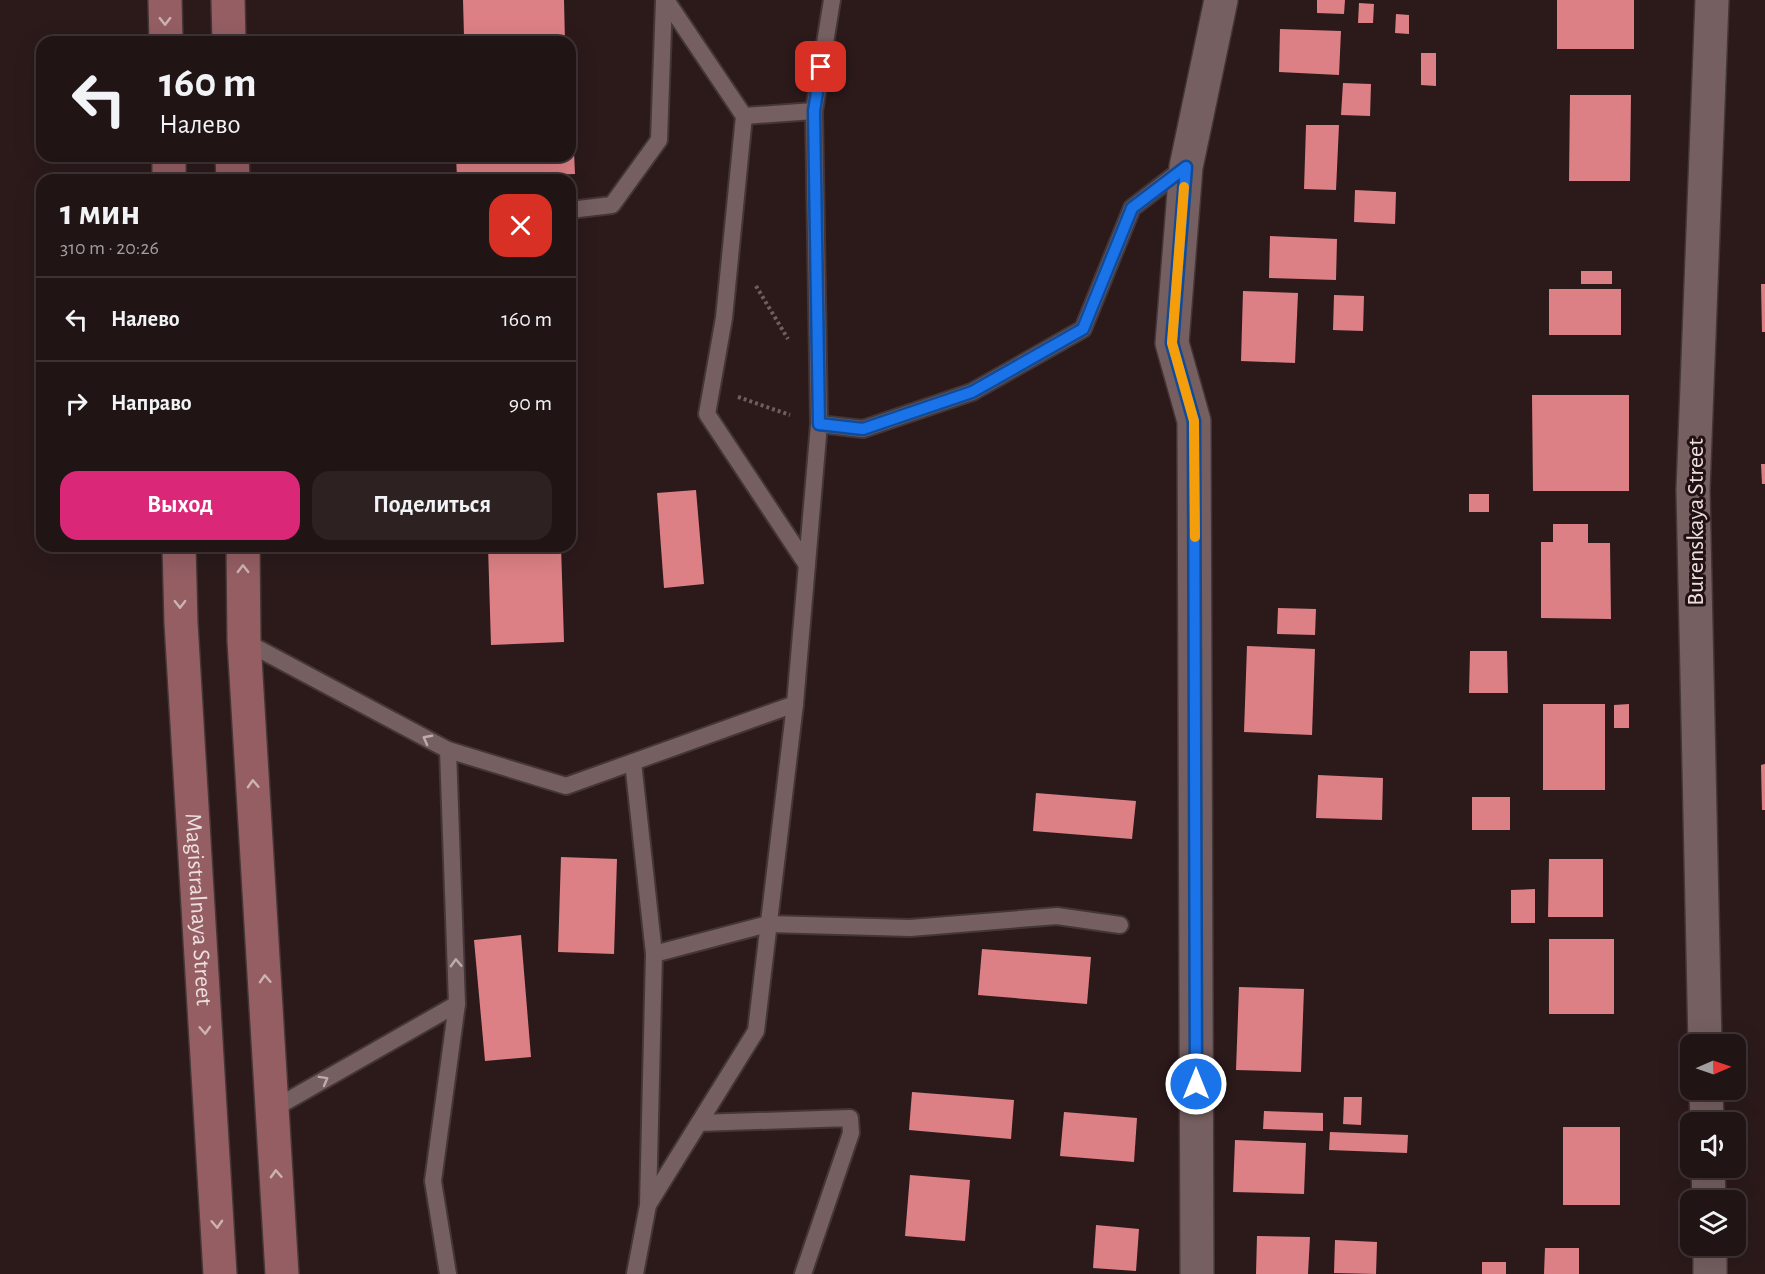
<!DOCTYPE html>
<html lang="ru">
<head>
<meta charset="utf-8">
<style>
  :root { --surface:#211414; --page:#2d2122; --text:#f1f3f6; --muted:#a29ea0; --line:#3e3334; --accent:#db2777 }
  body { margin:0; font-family:"Alegreya Sans",sans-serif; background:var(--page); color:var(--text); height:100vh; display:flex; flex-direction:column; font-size:22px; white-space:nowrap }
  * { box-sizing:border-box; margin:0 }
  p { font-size:20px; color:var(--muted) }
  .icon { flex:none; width:33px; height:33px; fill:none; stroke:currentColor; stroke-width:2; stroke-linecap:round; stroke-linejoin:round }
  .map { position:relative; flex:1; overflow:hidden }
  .drawer { position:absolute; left:36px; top:174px; width:540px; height:378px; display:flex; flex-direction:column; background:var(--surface); border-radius:18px; box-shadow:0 6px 24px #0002,0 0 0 2px var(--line) }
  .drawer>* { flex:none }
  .guide { position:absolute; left:36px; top:36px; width:540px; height:126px; border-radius:18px; box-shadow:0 6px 24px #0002,0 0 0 2px var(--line); background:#211414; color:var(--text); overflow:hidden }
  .needle { width:39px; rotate:88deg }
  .controls { position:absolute; left:1680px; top:1034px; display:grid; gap:12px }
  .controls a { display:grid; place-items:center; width:66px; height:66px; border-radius:12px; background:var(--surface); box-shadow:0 6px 24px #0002,0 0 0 2px var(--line); font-size:30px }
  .pin { position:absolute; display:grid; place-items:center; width:51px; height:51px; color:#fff; margin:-26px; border-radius:12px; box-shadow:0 3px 9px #0006 }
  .me { position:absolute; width:66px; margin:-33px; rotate:0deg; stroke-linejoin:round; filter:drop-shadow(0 0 4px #0008) }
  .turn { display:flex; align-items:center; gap:21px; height:126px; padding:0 24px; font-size:27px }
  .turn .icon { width:78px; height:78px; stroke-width:2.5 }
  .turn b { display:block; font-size:42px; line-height:51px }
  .round { display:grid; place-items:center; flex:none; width:63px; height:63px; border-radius:18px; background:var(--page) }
  .head { display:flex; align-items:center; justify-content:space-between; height:102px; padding:0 24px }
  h1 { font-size:36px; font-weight:700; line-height:45px }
  .action { display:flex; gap:12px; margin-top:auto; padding:12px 24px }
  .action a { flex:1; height:69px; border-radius:18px; background:var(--accent); color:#fff; font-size:24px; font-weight:700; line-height:69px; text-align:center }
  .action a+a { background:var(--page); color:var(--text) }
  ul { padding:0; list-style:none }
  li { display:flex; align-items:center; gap:18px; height:84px; padding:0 24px; border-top:2px solid var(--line) }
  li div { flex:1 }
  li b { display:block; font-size:22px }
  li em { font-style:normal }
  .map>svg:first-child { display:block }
  .building { fill:#dc8085 }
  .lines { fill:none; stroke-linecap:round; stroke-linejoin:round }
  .service-casing { stroke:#443536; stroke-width:20 }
  .minor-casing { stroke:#443536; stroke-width:36 }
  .secondary-casing { stroke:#443536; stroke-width:36 }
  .path { stroke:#6f5e5f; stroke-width:4; stroke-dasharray:3 3; stroke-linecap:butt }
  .service { stroke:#755f60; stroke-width:16 }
  .minor { stroke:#755f60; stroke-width:33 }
  .secondary { stroke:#945e63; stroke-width:33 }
  .oneway { stroke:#cdb2b4 }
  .oneway2 { stroke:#bcacac }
  .route-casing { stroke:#114b97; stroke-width:15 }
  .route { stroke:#1a73e8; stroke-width:10 }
  .slow { stroke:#f59e0b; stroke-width:10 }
  .labels { text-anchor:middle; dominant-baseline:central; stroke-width:6; stroke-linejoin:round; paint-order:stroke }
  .street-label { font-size:24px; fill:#ecdfdf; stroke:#221112 }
</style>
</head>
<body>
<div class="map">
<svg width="1765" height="1274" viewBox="0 0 1765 1274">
  <rect width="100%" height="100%" fill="#2c1a1b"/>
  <g class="building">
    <polygon points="463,0 564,0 565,42 469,42 464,36"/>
    <polygon points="1317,0 1345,0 1344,14 1317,13"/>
    <rect x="1557" y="0" width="77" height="49"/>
    <polygon points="1359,3 1374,4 1373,23 1358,23"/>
    <polygon points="1396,14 1409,15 1409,34 1395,33"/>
    <polygon points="1280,29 1341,31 1339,75 1279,72"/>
    <polygon points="1421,53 1436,53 1436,86 1421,85"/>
    <polygon points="1343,83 1371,84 1370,116 1341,115"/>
    <polygon points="1570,95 1631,95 1630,181 1569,181"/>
    <polygon points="1306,125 1339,125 1336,190 1304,189"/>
    <polygon points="570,130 573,130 575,174 457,178 456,156 570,156"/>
    <polygon points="1355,190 1396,192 1395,224 1354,222"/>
    <polygon points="1270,236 1337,239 1336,280 1269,278"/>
    <rect x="1581" y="271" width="31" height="13"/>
    <polygon points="1761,284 1765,284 1765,332 1762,332"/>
    <rect x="1549" y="289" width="72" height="46"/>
    <polygon points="1243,291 1298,293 1295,363 1241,361"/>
    <polygon points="1334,295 1364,296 1363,331 1333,330"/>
    <polygon points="1532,395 1629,395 1629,491 1533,491"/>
    <polygon points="1761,464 1765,464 1765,484 1762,484"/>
    <polygon points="696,490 704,584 664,588 657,493"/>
    <rect x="1469" y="494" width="20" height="18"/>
    <polygon points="1553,524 1588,524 1588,543 1610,543 1611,619 1541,618 1541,542 1553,542"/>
    <polygon points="488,546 561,546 564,642 491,645"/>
    <polygon points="1278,608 1316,609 1315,635 1277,634"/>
    <polygon points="1247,646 1315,649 1312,735 1244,732"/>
    <polygon points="1470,651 1507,651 1508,693 1469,693"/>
    <rect x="1543" y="704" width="62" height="86"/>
    <polygon points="1629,704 1629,728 1614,728 1614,705"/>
    <polygon points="1765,764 1765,810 1762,810 1761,765"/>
    <polygon points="1318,775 1383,778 1382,820 1316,818"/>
    <polygon points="1036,793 1136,801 1132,839 1033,831"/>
    <rect x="1472" y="797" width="38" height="33"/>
    <polygon points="561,857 617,859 614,954 558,952"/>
    <polygon points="1549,859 1603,859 1603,917 1548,917"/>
    <polygon points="1535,889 1535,923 1511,923 1511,890"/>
    <polygon points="521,935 531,1057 485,1061 474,940"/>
    <rect x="1549" y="939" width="65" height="75"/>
    <polygon points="982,949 1091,957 1087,1004 978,995"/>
    <polygon points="1239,987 1304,989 1301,1072 1236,1070"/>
    <polygon points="912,1092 1014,1100 1011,1139 909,1130"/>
    <polygon points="1344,1097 1362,1097 1361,1125 1343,1124"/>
    <polygon points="1264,1111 1323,1113 1323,1131 1263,1129"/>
    <polygon points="1064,1112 1137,1118 1134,1162 1060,1156"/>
    <rect x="1563" y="1127" width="57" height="78"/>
    <polygon points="1330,1132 1408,1135 1407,1153 1329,1150"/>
    <polygon points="1235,1140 1306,1143 1304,1194 1233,1192"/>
    <polygon points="910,1175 970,1180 965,1241 905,1236"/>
    <polygon points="1096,1225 1139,1229 1136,1271 1093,1268"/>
    <polygon points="1257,1236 1310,1237 1308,1274 1256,1274"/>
    <polygon points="1335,1240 1377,1242 1376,1274 1334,1273"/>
    <polygon points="1545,1248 1579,1248 1579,1274 1544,1274"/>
    <rect x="1482" y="1262" width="24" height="12"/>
  </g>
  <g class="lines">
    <defs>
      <g id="service">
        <polyline points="666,0 744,116 724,318 707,414 807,565"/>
        <polyline points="744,116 814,111"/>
        <polyline points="570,210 612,205 659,140 664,0"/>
        <polyline points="819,424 863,429 972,392 1083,329 1132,208 1185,167"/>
        <polyline points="244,641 448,750 457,1004 273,1109"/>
        <polyline points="448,750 566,786 795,704 819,424 814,111 832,0"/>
        <polyline points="633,762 654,954 648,1205"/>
        <polyline points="654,954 768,924 910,928 1057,916 1120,925"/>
        <polyline points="699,1123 850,1118 851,1133 803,1274"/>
        <polyline points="448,1274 433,1181 457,1004"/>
        <polyline points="635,1274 648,1205 756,1031 795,704"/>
      </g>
      <g id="minor">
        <polyline points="1705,1044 1693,490 1712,0"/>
        <polyline points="1706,1089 1707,1122"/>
        <polyline points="1708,1167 1709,1200"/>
        <polyline points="1710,1245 1710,1274"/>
        <polyline points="1197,1274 1194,421 1172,343 1186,167 1221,0"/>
      </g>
      <g id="secondary">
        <polyline points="165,0 166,42"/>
        <polyline points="228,0 229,42"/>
        <polyline points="169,156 169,180"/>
        <polyline points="232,156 233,180"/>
        <path id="s1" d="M179 546 181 623 220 1274"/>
        <polyline points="243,546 244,641 282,1274"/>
      </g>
    </defs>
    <use href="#service" class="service-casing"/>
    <use href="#minor" class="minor-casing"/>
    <use href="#secondary" class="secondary-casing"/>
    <g class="path">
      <polyline points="756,286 788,339"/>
      <polyline points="738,397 790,415"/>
    </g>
    <use href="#service" class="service"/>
    <use href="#minor" class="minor"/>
    <use href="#secondary" class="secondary"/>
  </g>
  <defs><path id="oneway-chevron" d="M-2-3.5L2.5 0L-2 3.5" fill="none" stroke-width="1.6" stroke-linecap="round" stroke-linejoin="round" transform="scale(1.5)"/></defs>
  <g class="oneway">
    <use href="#oneway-chevron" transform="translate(165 21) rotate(89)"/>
    <use href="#oneway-chevron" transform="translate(243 569) rotate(-91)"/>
    <use href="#oneway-chevron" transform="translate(180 604) rotate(89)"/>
    <use href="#oneway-chevron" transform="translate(253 784) rotate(-93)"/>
    <use href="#oneway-chevron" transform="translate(265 979) rotate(-93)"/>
    <use href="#oneway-chevron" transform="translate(205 1030) rotate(87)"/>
    <use href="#oneway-chevron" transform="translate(276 1174) rotate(-93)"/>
    <use href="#oneway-chevron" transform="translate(217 1224) rotate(87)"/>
  </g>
  <g class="oneway2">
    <use href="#oneway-chevron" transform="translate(427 739) rotate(-152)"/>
    <use href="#oneway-chevron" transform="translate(456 963) rotate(-92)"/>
    <use href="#oneway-chevron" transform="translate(324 1080) rotate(-29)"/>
  </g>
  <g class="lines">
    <defs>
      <polyline id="route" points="821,67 814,111 819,424 863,429 972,392 1083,329 1132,208 1186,167 1172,343 1194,421 1196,1084"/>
    </defs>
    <use href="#route" class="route-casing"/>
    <use href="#route" class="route"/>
    <polyline class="slow" points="1184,187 1172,343 1194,421 1195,537"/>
  </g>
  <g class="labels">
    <g class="street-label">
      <text transform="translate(1696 522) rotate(-90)">Burenskaya Street</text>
      <text stroke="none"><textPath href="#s1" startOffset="364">Magistralnaya Street</textPath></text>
    </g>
  </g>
</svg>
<div class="controls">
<a><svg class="needle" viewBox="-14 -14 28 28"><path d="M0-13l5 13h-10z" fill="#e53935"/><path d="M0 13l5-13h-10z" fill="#a29ea0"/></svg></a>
<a><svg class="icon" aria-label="sound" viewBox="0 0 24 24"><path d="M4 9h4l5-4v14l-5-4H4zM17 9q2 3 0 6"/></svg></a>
<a><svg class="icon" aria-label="layers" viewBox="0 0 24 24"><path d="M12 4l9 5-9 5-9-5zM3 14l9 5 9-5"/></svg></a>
</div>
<div class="pin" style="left:821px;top:67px;background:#d93025"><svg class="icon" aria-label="arrive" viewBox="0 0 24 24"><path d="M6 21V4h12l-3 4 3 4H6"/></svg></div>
<svg class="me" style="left:1196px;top:1084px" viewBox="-20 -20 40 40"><circle r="17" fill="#1a73e8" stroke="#fff" stroke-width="3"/><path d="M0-11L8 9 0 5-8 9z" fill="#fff"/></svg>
<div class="guide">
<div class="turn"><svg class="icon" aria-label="left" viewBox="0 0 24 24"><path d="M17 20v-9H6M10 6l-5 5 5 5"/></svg><div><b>160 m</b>Налево</div></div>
</div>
<section class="drawer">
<div class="head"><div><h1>1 мин</h1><p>310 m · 20:26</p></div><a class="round" style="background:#d93025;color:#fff"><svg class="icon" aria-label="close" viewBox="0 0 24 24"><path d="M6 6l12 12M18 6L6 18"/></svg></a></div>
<ul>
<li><svg class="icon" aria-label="left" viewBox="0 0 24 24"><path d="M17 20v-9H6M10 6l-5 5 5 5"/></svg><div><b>Налево</b></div><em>160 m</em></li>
<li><svg class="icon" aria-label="right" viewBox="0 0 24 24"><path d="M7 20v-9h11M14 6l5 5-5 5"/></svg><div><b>Направо</b></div><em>90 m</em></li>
</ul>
<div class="action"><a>Выход</a><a>Поделиться</a></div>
</section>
</div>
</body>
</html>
